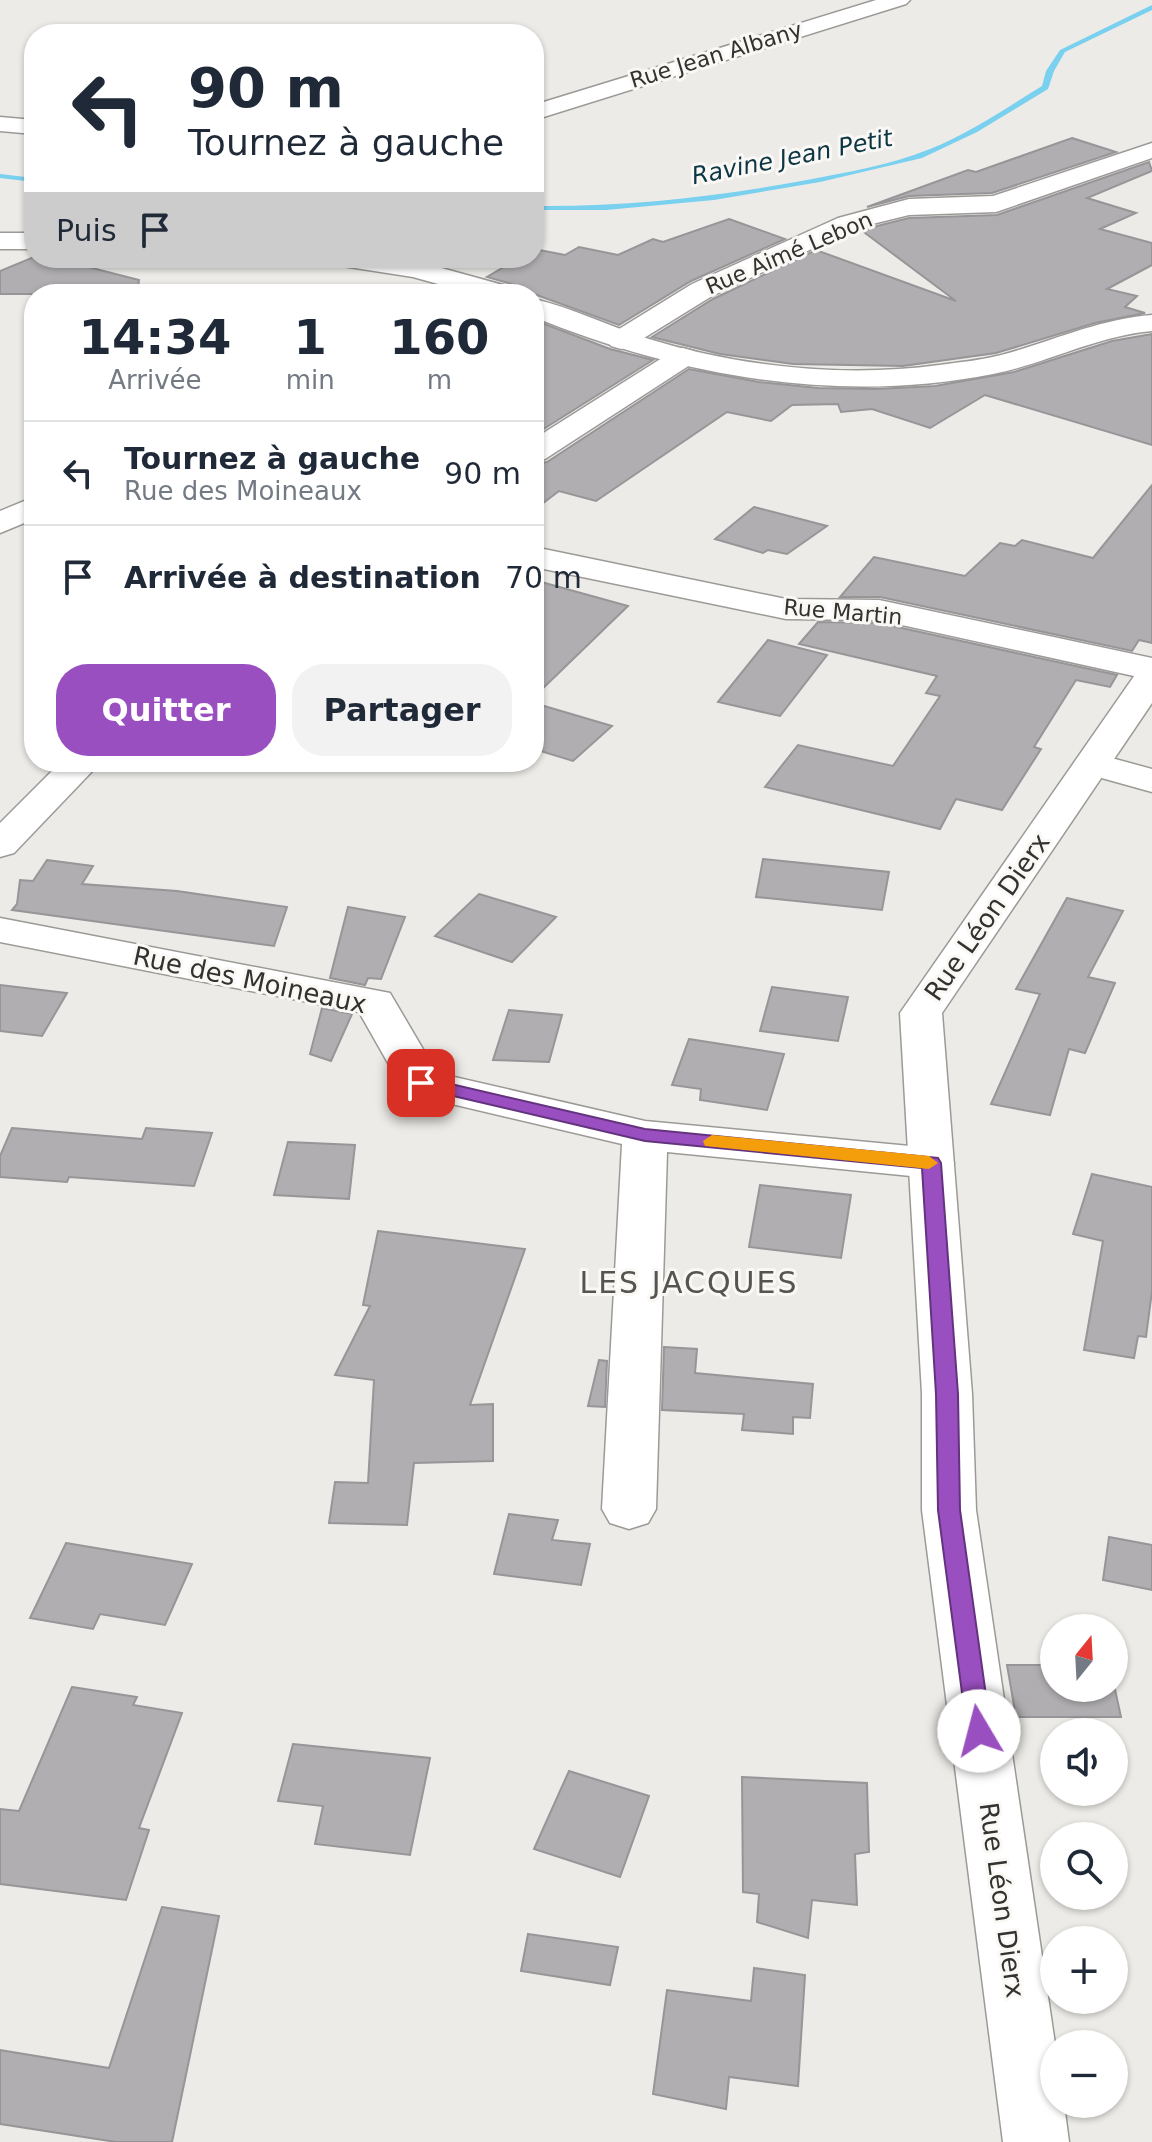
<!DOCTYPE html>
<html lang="fr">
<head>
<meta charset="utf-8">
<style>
  :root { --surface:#fff; --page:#f2f2f3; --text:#1f2937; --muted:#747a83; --line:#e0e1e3; --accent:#9a4fc1 }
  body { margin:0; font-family:"DejaVu Sans",sans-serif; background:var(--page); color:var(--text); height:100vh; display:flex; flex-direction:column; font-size:30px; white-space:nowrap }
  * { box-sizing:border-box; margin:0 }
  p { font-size:26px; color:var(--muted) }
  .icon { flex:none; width:44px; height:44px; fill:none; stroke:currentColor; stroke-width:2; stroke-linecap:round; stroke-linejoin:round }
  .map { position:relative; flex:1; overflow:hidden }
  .sheet { position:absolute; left:24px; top:284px; width:520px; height:488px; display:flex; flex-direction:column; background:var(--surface); border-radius:32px; box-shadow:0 2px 6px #0004 }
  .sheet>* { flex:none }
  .hud { position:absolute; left:24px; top:24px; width:520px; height:244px; border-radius:32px; box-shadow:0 2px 6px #0004; background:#fff; color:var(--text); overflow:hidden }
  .needle { width:52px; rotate:18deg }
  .controls { position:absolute; left:1040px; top:1614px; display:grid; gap:16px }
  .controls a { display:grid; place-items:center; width:88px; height:88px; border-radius:50%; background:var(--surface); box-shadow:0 2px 6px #0004; font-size:40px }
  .pin { position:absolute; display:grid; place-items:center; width:68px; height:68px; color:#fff; margin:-34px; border-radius:16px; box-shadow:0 4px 12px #0006 }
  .me { position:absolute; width:88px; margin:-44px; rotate:352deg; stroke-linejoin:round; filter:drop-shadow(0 0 6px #0008) }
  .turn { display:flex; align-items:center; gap:28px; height:168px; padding:0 32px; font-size:36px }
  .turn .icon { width:104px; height:104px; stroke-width:2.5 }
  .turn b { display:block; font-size:56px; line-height:68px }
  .then { display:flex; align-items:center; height:76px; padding:0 32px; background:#0003; gap:16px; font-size:30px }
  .eta { display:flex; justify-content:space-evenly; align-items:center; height:136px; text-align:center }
  .eta b { font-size:48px; font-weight:800; line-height:56px }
  .button { display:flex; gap:16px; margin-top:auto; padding:16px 32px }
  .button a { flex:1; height:92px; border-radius:32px; background:var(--accent); color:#fff; font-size:32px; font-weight:800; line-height:92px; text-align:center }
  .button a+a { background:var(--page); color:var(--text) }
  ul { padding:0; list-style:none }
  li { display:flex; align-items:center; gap:24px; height:104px; padding:0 32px; border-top:2px solid var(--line) }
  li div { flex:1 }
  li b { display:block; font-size:30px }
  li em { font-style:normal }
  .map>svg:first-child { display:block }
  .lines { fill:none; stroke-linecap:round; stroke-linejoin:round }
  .stream { fill:#79d0ef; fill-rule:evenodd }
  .building { fill:#b0aeb1; stroke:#979598; stroke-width:2 }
  .street-casing { stroke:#9c9a97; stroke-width:3 }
  .secondary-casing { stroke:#9c9a97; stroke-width:3 }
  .street { fill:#fff; fill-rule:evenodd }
  .secondary { fill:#fff; fill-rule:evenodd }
  .route { fill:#9a4fc1; stroke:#64337d; stroke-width:2 }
  .slow { fill:#f59e0b }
  .labels { text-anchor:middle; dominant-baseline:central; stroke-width:6; stroke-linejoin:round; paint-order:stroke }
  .far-street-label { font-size:22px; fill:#333231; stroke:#faf8f5 }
  .far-water-label { font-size:24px; font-style:italic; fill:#0d3644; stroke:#faf8f5 }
  .street-label { font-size:26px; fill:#333231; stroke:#faf8f5 }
  .quarter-label { font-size:30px; letter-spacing:2px; fill:#565452; stroke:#faf8f5 }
</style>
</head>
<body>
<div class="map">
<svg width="1152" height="2142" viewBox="0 0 1152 2142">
  <rect width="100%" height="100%" fill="#ecebe7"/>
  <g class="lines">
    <g class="stream">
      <path d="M1152 5V10L1065 52 1054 71 1048 89 977 132 922 158 820 182 714 200 606 210H534V206C626 207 716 197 807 180 848 172 891 165 930 149 970 133 1006 108 1042 86L1046 71 1060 50Z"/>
      <polygon points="0,174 34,178 34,182 0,178"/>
    </g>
  </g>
  <g class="building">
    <polygon points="1072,138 1116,152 992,193 909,196 867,207 968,170 976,172"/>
    <polygon points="1149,162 1152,171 1087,198 1136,213 1100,229 1152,243 1152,265 1107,289 1137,296 1125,307 1145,313 1095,323 996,353 903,366 793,364 720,354 652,337 713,299 816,250 956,301 861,230 909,218 997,215"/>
    <polygon points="729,219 785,239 691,281 619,325 534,294 521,294 515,285 487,277 519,258 534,258 534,249 565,255 579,247 618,255 653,239 663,242"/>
    <polygon points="34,257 53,258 139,280 137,294 0,294 0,271"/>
    <polygon points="534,320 610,349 653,360 534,435"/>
    <polygon points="1152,334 1152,445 985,395 930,428 872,409 841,412 838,404 792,405 771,421 727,412 596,501 559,491 534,510 534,464 547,462 689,369 759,382 818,388 876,389 935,386 1014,372 1112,341"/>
    <polygon points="1152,485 1152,643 1139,640 1132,651 880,597 840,597 874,557 965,576 1000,543 1015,546 1022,540 1093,558"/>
    <polygon points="754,507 827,526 787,554 768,550 763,553 715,539"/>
    <polygon points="534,580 628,606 534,697"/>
    <polygon points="818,622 879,623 1117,675 1110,687 1076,680 1034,747 1041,749 1002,810 956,799 940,829 765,787 798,745 893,766 940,696 926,693 937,676 799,644"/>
    <polygon points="768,640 827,655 780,716 718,702"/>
    <polygon points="534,703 612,726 573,761 534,749"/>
    <polygon points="763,859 889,872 882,910 756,897"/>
    <polygon points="47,860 93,866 82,884 177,891 287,907 274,946 12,910 17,904 20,880 33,881"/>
    <polygon points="479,894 556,917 512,962 435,936"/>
    <polygon points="1067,898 1123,911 1088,977 1115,983 1085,1053 1069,1049 1050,1115 991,1104 1040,994 1016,989"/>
    <polygon points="348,907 405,917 381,979 368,978 365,985 330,978"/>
    <polygon points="0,985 67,993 42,1036 0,1031"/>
    <polygon points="772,987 848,997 838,1041 760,1031"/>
    <polygon points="322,1008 352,1014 331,1061 310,1054"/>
    <polygon points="509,1010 562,1015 549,1062 493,1060"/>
    <polygon points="689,1039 784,1054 767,1110 700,1100 701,1089 672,1085"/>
    <polygon points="12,1128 142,1139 146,1128 212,1133 194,1186 69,1177 67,1182 0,1177 0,1156"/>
    <polygon points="288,1142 355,1145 349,1199 274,1195"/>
    <polygon points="1092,1174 1152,1187 1152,1291 1146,1337 1138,1336 1134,1358 1084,1350 1103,1241 1073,1234"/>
    <polygon points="760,1185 851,1195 841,1258 749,1247"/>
    <polygon points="378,1231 525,1249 470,1405 493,1404 493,1461 414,1463 407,1525 329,1523 335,1482 368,1483 374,1380 335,1375 370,1306 363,1305"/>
    <polygon points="664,1347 697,1349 695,1373 813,1384 810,1418 793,1417 793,1434 742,1430 744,1414 662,1410"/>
    <polygon points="599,1360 607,1361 605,1407 588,1406"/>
    <polygon points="509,1514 558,1520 552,1540 590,1544 581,1585 494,1574"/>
    <polygon points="1109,1537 1152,1545 1152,1590 1103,1580"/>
    <polygon points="66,1543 192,1564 165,1625 100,1614 93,1629 30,1618"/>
    <polygon points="1007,1665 1054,1665 1054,1688 1114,1688 1114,1685 1121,1717 1016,1717"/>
    <polygon points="72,1687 137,1697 133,1705 182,1713 139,1828 149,1830 126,1900 0,1884 0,1809 19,1811"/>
    <polygon points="293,1744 430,1758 410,1855 315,1844 323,1806 278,1801"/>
    <polygon points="569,1771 649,1796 620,1877 534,1849"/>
    <polygon points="742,1777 867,1783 869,1852 855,1854 857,1905 812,1900 808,1938 757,1922 759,1894 743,1892"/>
    <polygon points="162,1907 219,1916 172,2142 116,2142 0,2124 0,2050 109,2068"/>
    <polygon points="528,1934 618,1947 610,1985 521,1971"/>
    <polygon points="754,1968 805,1975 798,2086 729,2077 726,2109 653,2094 667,1990 751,2001"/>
  </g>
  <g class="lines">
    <defs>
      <g id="street">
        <polygon points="1152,143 1152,158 996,212 909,215 856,228 712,296 631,346 621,349 611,346 607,340 611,334 692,284 838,218 909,199 993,196"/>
        <polygon points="683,348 693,351 697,357 693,363 545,459 534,461 534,439 673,351"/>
        <polygon points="34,497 34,519 0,533 0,511"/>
        <polygon points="534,547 786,599 879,600 1152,658 1152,680 879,620 786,619 534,567"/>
        <polygon points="1093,753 1152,769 1152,792 1080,772 1074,764 1080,756"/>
        <polygon points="61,762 101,762 14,853 0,857 0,823"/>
        <polygon points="0,918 390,993 437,1073 645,1121 931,1148 947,1153 954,1163 947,1173 931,1178 667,1152 656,1509 648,1523 629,1529 610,1523 602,1509 622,1144 405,1093 359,1012 0,942"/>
      </g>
      <g id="secondary">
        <polygon points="876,0 910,0 906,4 534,120 534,105"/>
        <polygon points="0,117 34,120 34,134 0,131"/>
        <rect x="0" y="233" width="34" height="16"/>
        <polygon points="329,258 416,261 514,288 518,294 474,294 413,277 342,266 333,264"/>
        <path d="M534 299C573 308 611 327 649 339 740 367 845 378 939 365 961 362 984 360 1005 354 1055 340 1100 319 1152 315V331C1096 336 1048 363 993 374 838 405 679 376 534 317Z"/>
        <polygon points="1152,666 1152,703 942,1013 972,1394 976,1510 1055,2044 1054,2104 1064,2104 1069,2142 1003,2142 922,1510 922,1394 900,1013 1139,669"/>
      </g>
    </defs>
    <use href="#street" class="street-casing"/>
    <use href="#secondary" class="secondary-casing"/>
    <use href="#street" class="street"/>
    <use href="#secondary" class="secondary"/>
  </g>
  <polygon class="route" points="421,1077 645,1129 938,1158 941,1163 958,1394 960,1510 991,1731 988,1738 979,1741 971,1738 967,1731 938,1510 936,1394 922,1168 645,1141 415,1087 412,1083"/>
  <polygon class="slow" points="712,1135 929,1156 938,1163 929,1169 705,1146 703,1141"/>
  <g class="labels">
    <g class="far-street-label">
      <text transform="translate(716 55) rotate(-17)">Rue Jean Albany</text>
      <text transform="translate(789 253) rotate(-23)">Rue Aimé Lebon</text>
      <text transform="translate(843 612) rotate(5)">Rue Martin</text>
    </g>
    <g class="far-water-label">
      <text transform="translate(792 157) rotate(-11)">Ravine Jean Petit</text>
    </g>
    <g class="street-label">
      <text transform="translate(987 917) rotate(-55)">Rue Léon Dierx</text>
      <text transform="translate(250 980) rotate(12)">Rue des Moineaux</text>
      <text transform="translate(1002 1900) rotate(82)">Rue Léon Dierx</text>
    </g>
    <g class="quarter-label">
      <text x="689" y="1282">LES JACQUES</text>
    </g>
  </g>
</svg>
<div class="controls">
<a><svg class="needle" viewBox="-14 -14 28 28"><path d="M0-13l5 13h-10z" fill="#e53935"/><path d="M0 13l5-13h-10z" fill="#747a83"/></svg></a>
<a><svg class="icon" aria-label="sound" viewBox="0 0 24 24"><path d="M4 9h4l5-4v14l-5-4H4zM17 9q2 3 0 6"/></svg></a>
<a><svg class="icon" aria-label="search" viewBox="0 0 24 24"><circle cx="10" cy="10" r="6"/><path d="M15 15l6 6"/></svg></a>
<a>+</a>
<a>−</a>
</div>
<div class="pin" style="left:421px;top:1083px;background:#d93025"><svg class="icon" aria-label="arrive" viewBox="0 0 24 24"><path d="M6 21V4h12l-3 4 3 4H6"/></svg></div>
<svg class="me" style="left:979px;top:1731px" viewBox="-20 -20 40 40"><circle r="19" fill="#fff"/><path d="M0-13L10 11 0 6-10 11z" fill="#9a4fc1"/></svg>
<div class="hud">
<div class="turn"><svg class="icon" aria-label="left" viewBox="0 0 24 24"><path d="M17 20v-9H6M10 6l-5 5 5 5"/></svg><div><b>90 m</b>Tournez à gauche</div></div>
<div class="then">Puis<svg class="icon" aria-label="arrive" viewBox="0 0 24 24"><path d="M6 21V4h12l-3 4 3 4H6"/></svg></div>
</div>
<section class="sheet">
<div class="eta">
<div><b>14:34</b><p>Arrivée</p></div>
<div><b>1</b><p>min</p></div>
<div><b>160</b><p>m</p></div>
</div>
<ul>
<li><svg class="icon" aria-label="left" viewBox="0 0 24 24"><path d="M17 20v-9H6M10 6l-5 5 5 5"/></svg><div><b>Tournez à gauche</b><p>Rue des Moineaux</p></div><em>90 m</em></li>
<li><svg class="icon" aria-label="arrive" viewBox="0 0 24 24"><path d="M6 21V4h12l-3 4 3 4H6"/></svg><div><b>Arrivée à destination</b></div><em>70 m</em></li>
</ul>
<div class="button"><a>Quitter</a><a>Partager</a></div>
</section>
</div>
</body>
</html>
